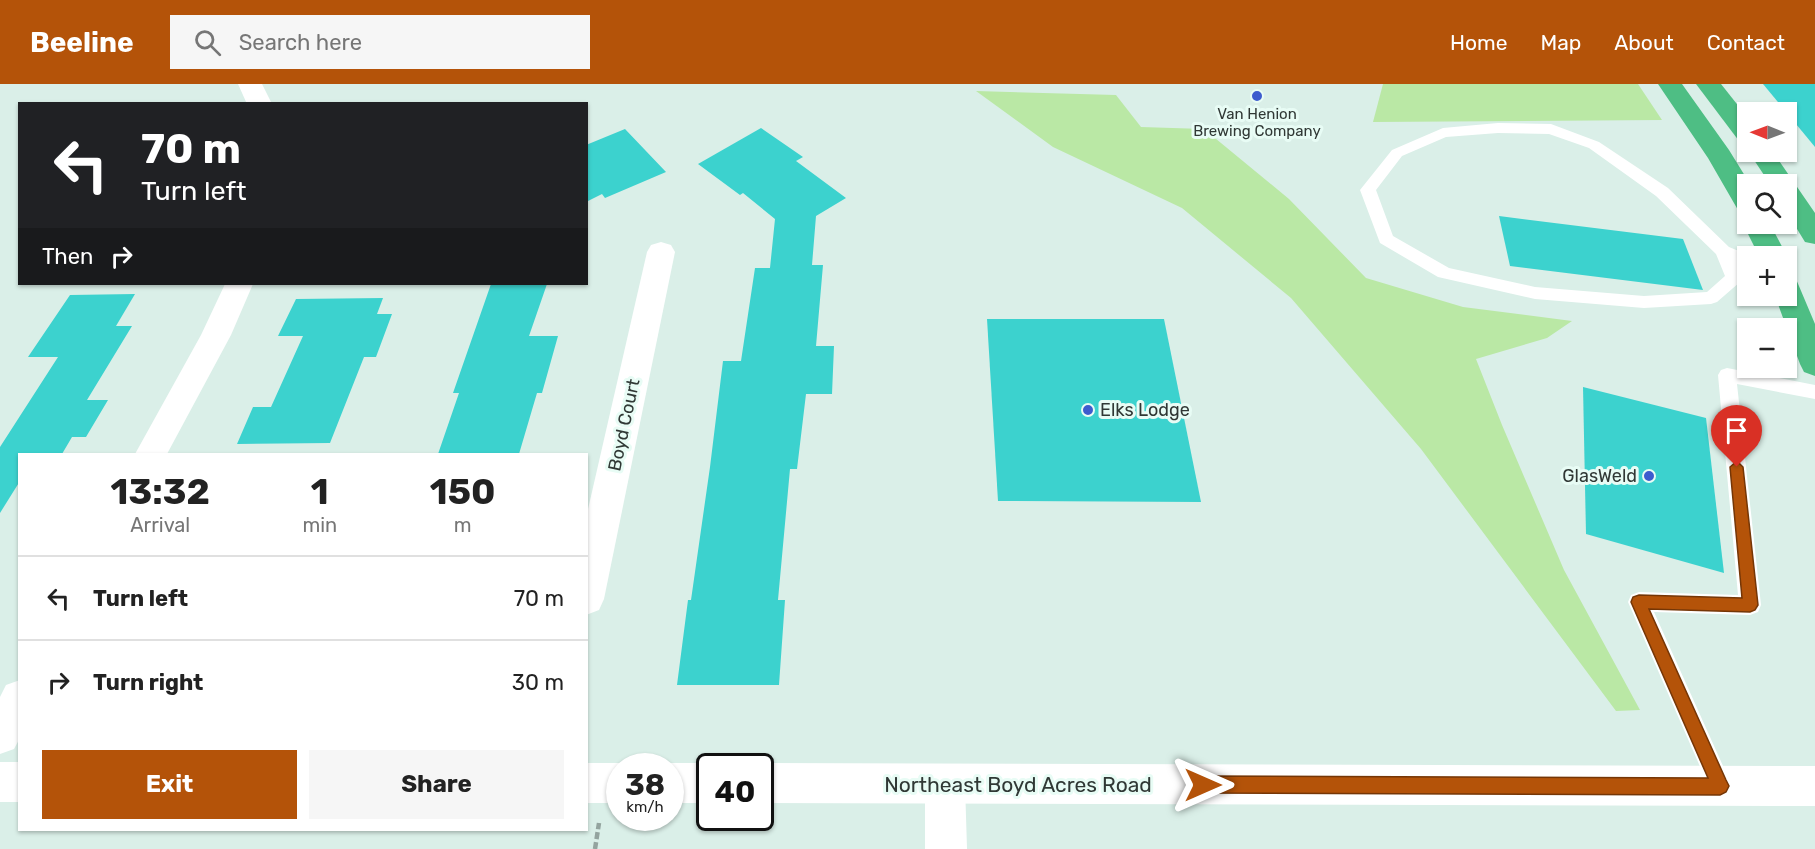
<!DOCTYPE html>
<html lang="en">
<head>
<meta charset="utf-8">
<style>
  :root { --surface:#fff; --page:#f6f6f6; --text:#222; --muted:#767676; --line:#e0e0e0; --accent:#b45309 }
  body { margin:0; font-family:Rubik,sans-serif; background:var(--page); color:var(--text); height:100vh; display:flex; flex-direction:column; font-size:22px; white-space:nowrap }
  * { box-sizing:border-box; margin:0 }
  p { font-size:20px; color:var(--muted) }
  .icon { flex:none; width:33px; height:33px; fill:none; stroke:currentColor; stroke-width:2; stroke-linecap:round; stroke-linejoin:round }
  .map { position:relative; flex:1; overflow:hidden }
  .side { position:absolute; left:18px; top:369px; width:570px; height:378px; display:flex; flex-direction:column; background:var(--surface); border-radius:0px; box-shadow:0 2px 4px #0004 }
  .side>* { flex:none }
  .banner { position:absolute; left:18px; top:18px; width:570px; height:183px; border-radius:0px; box-shadow:0 2px 4px #0004; background:#202124; color:#fff; overflow:hidden }
  .needle { width:39px; rotate:271deg }
  .controls { position:absolute; left:1737px; top:18px; display:grid; gap:12px }
  .controls a { display:grid; place-items:center; width:60px; height:60px; border-radius:0px; background:var(--surface); box-shadow:0 2px 4px #0004; font-size:30px }
  .speed { position:absolute; left:606px; top:669px; display:flex; gap:12px; font-size:30px; font-weight:700; text-align:center }
  .speed>* { display:grid; place-content:center; width:78px; height:78px; border-radius:50%; background:var(--surface); box-shadow:0 2px 4px #0004; line-height:1 }
  .speed small { font-size:15px; font-weight:400 }
  .speed .limit { border:3px solid #111; border-radius:9px; background:#fff; color:#111 }
  .pin { position:absolute; display:grid; place-items:center; width:51px; height:51px; color:#fff; margin:-62px -26px; border-radius:50% 50% 50% 0; rotate:-45deg; box-shadow:0 0 6px #0007 }
  .pin .icon { rotate:45deg }
  .me { position:absolute; width:66px; margin:-33px; rotate:90deg; stroke-linejoin:round; filter:drop-shadow(0 0 4px #0008) }
  .turn { display:flex; align-items:center; gap:21px; height:126px; padding:0 24px; font-size:27px }
  .turn .icon { width:78px; height:78px; stroke-width:2.5 }
  .turn b { display:block; font-size:42px; line-height:51px }
  .then { display:flex; align-items:center; height:57px; padding:0 24px; background:#0003; gap:12px; font-size:22px }
  .eta { display:flex; justify-content:space-evenly; align-items:center; height:102px; text-align:center }
  .eta b { font-size:36px; font-weight:700; line-height:42px }
  .button { display:flex; gap:12px; margin-top:auto; padding:12px 24px }
  .button a { flex:1; height:69px; border-radius:0px; background:var(--accent); color:#fff; font-size:24px; font-weight:700; line-height:69px; text-align:center }
  .button a+a { background:var(--page); color:var(--text) }
  ul { padding:0; list-style:none }
  li { display:flex; align-items:center; gap:18px; height:84px; padding:0 24px; border-top:2px solid var(--line) }
  li div { flex:1 }
  li b { display:block; font-size:22px }
  li em { font-style:normal }
  header { display:flex; align-items:center; gap:36px; box-sizing:border-box; height:84px; padding:0 30px; background:var(--accent); color:#fff }
  header strong { font-size:28px }
  nav { display:flex; gap:33px; margin-inline-start:auto; font-size:21px }
  .search { width:420px; height:54px; background:var(--page); display:flex; align-items:center; gap:15px; box-sizing:border-box; padding:0 21px; border-radius:0px; color:var(--muted); font-size:22px }
  .map>svg:first-child { display:block }
  .green { fill:#bae8a5 }
  .building { fill:#3cd2ce }
  .lines { fill:none; stroke-linecap:round; stroke-linejoin:round }
  .path { stroke:#94a49f; stroke-width:4.5; stroke-dasharray:7 3; stroke-linecap:butt }
  .service { fill:#fff; fill-rule:evenodd }
  .minor { fill:#fff; fill-rule:evenodd }
  .tertiary { fill:#fff; fill-rule:evenodd }
  .trunk { fill:#4ebe84; fill-rule:evenodd }
  .route { fill:#b45309; stroke:#753606; stroke-width:1.5 }
  .poi-dot { fill:#3d5cce; stroke:#e8fcf5; stroke-width:2 }
  .labels { text-anchor:middle; dominant-baseline:central; stroke-width:6; stroke-linejoin:round; paint-order:stroke }
  .far-poi-label { font-size:15px; fill:#303835; stroke:#e8fcf5 }
  .poi-label { font-size:18px; fill:#303835; stroke:#e8fcf5; text-anchor:start }
  .street-label { font-size:18px; fill:#303835; stroke:#e8fcf5 }
  .near-street-label { font-size:21px; fill:#303835; stroke:#e8fcf5 }
</style>
</head>
<body>
<header>
<strong>Beeline</strong>
<div class="search"><svg class="icon" aria-label="search" viewBox="0 0 24 24"><circle cx="10" cy="10" r="6"/><path d="M15 15l6 6"/></svg>Search here</div>
<nav><a>Home</a><a>Map</a><a>About</a><a>Contact</a></nav>
</header>
<div class="map">
<svg width="1815" height="765" viewBox="0 0 1815 765">
  <rect width="100%" height="100%" fill="#daefe8"/>
  <g class="green">
    <polygon points="1383,0 1638,0 1662,36 1373,38"/>
    <polygon points="976,7 1116,11 1141,43 1204,45 1289,115 1366,194 1463,223 1572,237 1547,254 1476,275 1502,341 1564,486 1640,626 1616,627 1421,365 1291,214 1182,124 1053,63"/>
  </g>
  <g class="building">
    <polygon points="1763,0 1815,0 1815,63"/>
    <polygon points="761,44 803,73 796,77 846,114 816,132 812,181 823,181 816,262 834,262 832,310 806,310 797,385 790,385 778,516 785,516 779,601 677,601 688,516 691,516 710,383 723,277 741,277 755,184 770,184 775,135 743,109 740,111 698,80"/>
    <polygon points="625,45 666,88 605,114 602,110 586,118 586,61"/>
    <polygon points="1499,132 1683,155 1703,206 1510,182"/>
    <polygon points="491,200 547,200 529,252 558,252 542,309 537,309 519,370 438,370 459,309 453,309"/>
    <polygon points="135,210 116,242 132,242 87,316 108,316 86,353 72,353 62,370 20,370 20,397 0,429 0,363 58,273 28,273 70,211"/>
    <polygon points="383,214 377,230 392,230 376,273 364,273 330,359 237,360 253,323 271,323 303,252 278,252 296,215"/>
    <polygon points="987,235 1164,235 1201,418 998,417"/>
    <polygon points="1583,303 1706,334 1724,489 1586,450"/>
  </g>
  <g class="lines">
    <polyline class="path" points="595,765 599,739"/>
    <g class="service">
      <path d="M1498 39 1551 40 1599 58 1668 104 1729 163 1751 172H1748V184L1737 180 1742 194 1740 198 1717 218 1711 220 1644 224 1535 215 1438 193 1380 159 1360 106 1392 66 1443 44ZM1498 49 1549 50 1589 64 1656 112 1716 170 1725 192 1707 208 1644 212 1535 203 1449 184 1393 152 1376 106 1402 72 1446 53Z"/>
      <polygon points="1727,284 1815,301 1815,315 1737,300 1761,521 1758,528 1750,531 1654,528 1732,702 1728,710 1720,714 1712,710 1628,518 1631,511 1639,508 1738,511 1718,291 1721,286"/>
    </g>
    <g class="minor">
      <polygon points="238,0 262,0 272,20 247,20"/>
      <polygon points="661,158 671,161 675,168 604,515 599,526 586,531 586,434 647,168 651,161"/>
      <polygon points="225,200 253,200 231,251 167,370 135,370 201,251"/>
      <polygon points="20,596 20,654 14,665 0,670 0,613 6,601"/>
      <polygon points="945,680 959,686 965,700 967,765 925,765 925,700 931,686"/>
    </g>
    <g class="tertiary">
      <rect x="0" y="678" width="20" height="40"/>
      <polygon points="586,679 620,679 629,682 620,682 620,719 586,719"/>
      <polygon points="670,679 710,679 719,682 710,682 710,719 670,719 670,682 661,682"/>
      <polygon points="760,679 1815,682 1815,722 760,719 760,682 751,682"/>
    </g>
    <g class="trunk">
      <polygon points="1658,0 1682,0 1729,66 1750,100 1748,100 1748,129 1738,126 1708,74"/>
      <polygon points="1696,0 1721,0 1748,34 1748,59 1739,57"/>
      <polygon points="1748,67 1773,68 1815,129 1815,160 1805,158 1786,127 1786,100 1770,100"/>
      <polygon points="1747,133 1748,140 1770,140 1787,172 1786,173 1759,172 1743,140"/>
      <polygon points="1786,192 1796,195 1815,240 1815,292 1804,288 1800,280 1775,212 1786,212"/>
    </g>
  </g>
  <polygon class="route" points="1737,377 1743,383 1758,521 1755,526 1750,528 1649,525 1726,696 1729,702 1726,708 1720,711 1203,709 1197,707 1195,701 1197,695 1203,692 1708,694 1631,518 1633,513 1639,511 1742,514 1730,383"/>
  <g class="poi-dot">
    <circle cx="1257" cy="12" r="6"/>
    <circle cx="1088" cy="326" r="6"/>
    <circle cx="1649" cy="392" r="6"/>
  </g>
  <g class="labels">
    <g class="far-poi-label">
      <text x="1257" y="30">Van Henion<tspan x="1257" dy="17">Brewing Company</tspan></text>
    </g>
    <g class="poi-label">
      <text x="1100" y="326">Elks Lodge</text>
      <text x="1637" y="392" text-anchor="end">GlasWeld</text>
    </g>
    <g class="street-label">
      <text transform="translate(624 341) rotate(-78)">Boyd Court</text>
    </g>
    <g class="near-street-label">
      <text x="1018" y="700">Northeast Boyd Acres Road</text>
    </g>
  </g>
</svg>
<div class="controls">
<a><svg class="needle" viewBox="-14 -14 28 28"><path d="M0-13l5 13h-10z" fill="#e53935"/><path d="M0 13l5-13h-10z" fill="#767676"/></svg></a>
<a><svg class="icon" aria-label="search" viewBox="0 0 24 24"><circle cx="10" cy="10" r="6"/><path d="M15 15l6 6"/></svg></a>
<a>+</a>
<a>−</a>
</div>
<div class="speed"><div>38<small>km/h</small></div><div class="limit">40</div></div>
<div class="pin" style="left:1737px;top:383px;background:#d93025"><svg class="icon" aria-label="arrive" viewBox="0 0 24 24"><path d="M6 21V4h12l-3 4 3 4H6"/></svg></div>
<svg class="me" style="left:1203px;top:701px" viewBox="-20 -20 40 40"><path d="M0-17L14 15 0 8-14 15z" fill="#b45309" stroke="#fff" stroke-width="4"/></svg>
<div class="banner">
<div class="turn"><svg class="icon" aria-label="left" viewBox="0 0 24 24"><path d="M17 20v-9H6M10 6l-5 5 5 5"/></svg><div><b>70 m</b>Turn left</div></div>
<div class="then">Then<svg class="icon" aria-label="right" viewBox="0 0 24 24"><path d="M7 20v-9h11M14 6l5 5-5 5"/></svg></div>
</div>
<section class="side">
<div class="eta">
<div><b>13:32</b><p>Arrival</p></div>
<div><b>1</b><p>min</p></div>
<div><b>150</b><p>m</p></div>
</div>
<ul>
<li><svg class="icon" aria-label="left" viewBox="0 0 24 24"><path d="M17 20v-9H6M10 6l-5 5 5 5"/></svg><div><b>Turn left</b></div><em>70 m</em></li>
<li><svg class="icon" aria-label="right" viewBox="0 0 24 24"><path d="M7 20v-9h11M14 6l5 5-5 5"/></svg><div><b>Turn right</b></div><em>30 m</em></li>
</ul>
<div class="button"><a>Exit</a><a>Share</a></div>
</section>
</div>
</body>
</html>
